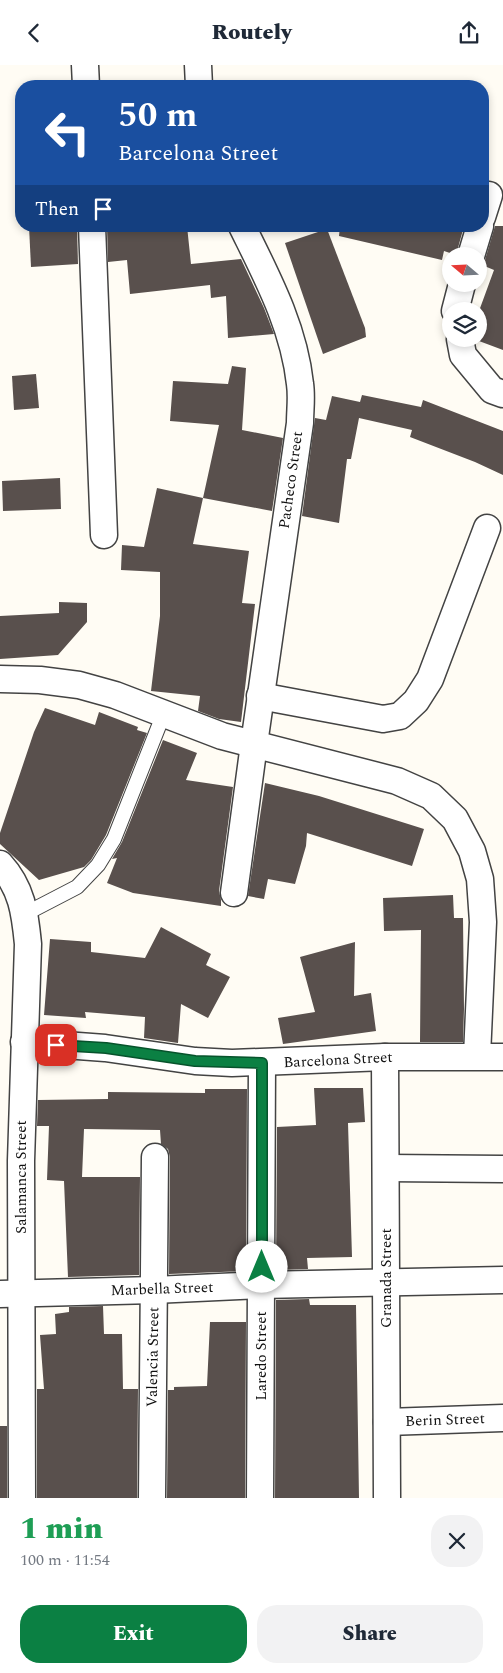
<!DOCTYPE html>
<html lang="en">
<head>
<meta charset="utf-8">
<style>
  :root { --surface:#fff; --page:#f2f2f3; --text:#1f2937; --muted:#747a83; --accent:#0b8043 }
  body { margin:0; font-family:Spectral,serif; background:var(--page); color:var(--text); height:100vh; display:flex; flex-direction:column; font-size:19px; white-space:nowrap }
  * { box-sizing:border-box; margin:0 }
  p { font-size:16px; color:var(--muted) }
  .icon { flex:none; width:28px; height:28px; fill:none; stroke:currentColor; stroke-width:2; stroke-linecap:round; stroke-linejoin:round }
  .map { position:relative; height:1433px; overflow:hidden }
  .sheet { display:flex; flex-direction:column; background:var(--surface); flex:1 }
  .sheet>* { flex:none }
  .banner { position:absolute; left:15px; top:15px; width:474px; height:152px; border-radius:20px; box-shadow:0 2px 8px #0003; background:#1a4fa0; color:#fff; overflow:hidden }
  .needle { width:32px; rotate:289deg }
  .controls { position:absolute; left:442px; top:182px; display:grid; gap:10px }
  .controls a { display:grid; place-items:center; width:45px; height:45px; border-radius:50%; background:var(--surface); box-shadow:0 2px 8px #0003; font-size:25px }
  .pin { position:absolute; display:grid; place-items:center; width:42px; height:42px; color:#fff; margin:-21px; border-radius:10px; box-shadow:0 2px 8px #0006 }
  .me { position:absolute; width:55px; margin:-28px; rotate:0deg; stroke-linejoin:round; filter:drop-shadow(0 0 4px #0008) }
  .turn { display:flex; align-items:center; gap:18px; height:105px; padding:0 20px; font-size:22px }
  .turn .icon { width:65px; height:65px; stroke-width:2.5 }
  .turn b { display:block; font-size:35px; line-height:42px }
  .then { display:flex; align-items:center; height:48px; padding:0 20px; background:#0003; gap:10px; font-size:19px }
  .round { display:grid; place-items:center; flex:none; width:52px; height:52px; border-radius:20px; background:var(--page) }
  .overview { display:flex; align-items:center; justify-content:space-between; height:85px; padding:0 20px }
  h1 { font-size:30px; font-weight:800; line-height:38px; color:#1e9e55 }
  .button { display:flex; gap:10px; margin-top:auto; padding:10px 20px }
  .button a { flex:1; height:58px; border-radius:20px; background:var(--accent); color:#fff; font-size:20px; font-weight:800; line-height:58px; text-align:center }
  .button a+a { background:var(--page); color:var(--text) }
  header { display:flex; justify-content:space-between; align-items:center; height:65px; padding:0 20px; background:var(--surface); font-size:22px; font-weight:800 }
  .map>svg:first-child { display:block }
  .building { fill:#59504d }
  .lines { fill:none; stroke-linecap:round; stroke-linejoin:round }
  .lane-casing { stroke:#434343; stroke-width:16 }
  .street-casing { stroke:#434343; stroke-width:29 }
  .lane { stroke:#fff; stroke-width:14 }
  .street { stroke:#fff; stroke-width:26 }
  .route-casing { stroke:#07532c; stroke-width:12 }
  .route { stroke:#0b8043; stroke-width:9 }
  .labels { text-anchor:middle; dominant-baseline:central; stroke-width:5; stroke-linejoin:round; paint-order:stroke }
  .street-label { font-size:15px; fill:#101010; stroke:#fff }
</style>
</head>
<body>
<header><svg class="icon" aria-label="back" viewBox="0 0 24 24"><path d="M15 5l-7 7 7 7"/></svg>Routely<svg class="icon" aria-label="share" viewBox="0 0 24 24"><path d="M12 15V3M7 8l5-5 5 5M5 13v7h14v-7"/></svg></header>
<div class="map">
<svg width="503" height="1433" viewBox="0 0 503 1433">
  <rect width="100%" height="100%" fill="#fffcf4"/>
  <g class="building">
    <polygon points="29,161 77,161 78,199 31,202"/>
    <polygon points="107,161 187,161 191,199 241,194 264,243 274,269 228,273 226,231 211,233 210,220 130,229 127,195 108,197"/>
    <polygon points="340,161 464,161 456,190 444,186 442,195 339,171"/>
    <polygon points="495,161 503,161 503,285 479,276 479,246 494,205 482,200 485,195"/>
    <polygon points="327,164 365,263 366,272 323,289 285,178"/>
    <polygon points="232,301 246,303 242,365 283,373 272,446 203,433 219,360 170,356 173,316 228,319"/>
    <polygon points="36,309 39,343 14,345 12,311"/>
    <polygon points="362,330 421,342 423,335 503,366 503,410 475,397 410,372 412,365 359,353 351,394 347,394 339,458 302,451 315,353 326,355 332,331 360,337"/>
    <polygon points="60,413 61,444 3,446 2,416"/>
    <polygon points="157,423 203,433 193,479 249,486 242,538 255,539 241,657 219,654 198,646 200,631 151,626 160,551 160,507 121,505 122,480 144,482"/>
    <polygon points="59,537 87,538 87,557 58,590 0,594 0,551 59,548"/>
    <polygon points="45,643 95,660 99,647 138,662 137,665 147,668 106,770 91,795 84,802 39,815 0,779 0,768 34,667"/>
    <polygon points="163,675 197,688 186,715 233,722 219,826 221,835 221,841 133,828 107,818 117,793 112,794 122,777"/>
    <polygon points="265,718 319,731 424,764 412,801 307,768 306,781 295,819 268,814 264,834 248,831"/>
    <polygon points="453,830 454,853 463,853 464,944 463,977 420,977 421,865 384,866 383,833"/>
    <polygon points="161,862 211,889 206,900 230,912 208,953 181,939 178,978 144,973 145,952 85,947 86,953 44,950 50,874 91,877 91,887 145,893"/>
    <polygon points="355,877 354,931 371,928 376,966 283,979 278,953 315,947 300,892"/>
    <polygon points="314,1023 363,1023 365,1057 348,1058 352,1192 307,1193 308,1204 276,1205 277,1062 316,1060"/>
    <polygon points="205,1024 247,1024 246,1206 169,1209 170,1092 168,1084 161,1079 160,1065 84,1064 82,1112 140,1112 139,1210 68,1212 64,1116 47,1115 49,1061 37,1061 38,1035 108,1034 108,1027 205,1028"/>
    <polygon points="309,1234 310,1240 356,1240 359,1433 275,1433 276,1235"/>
    <polygon points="103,1241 104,1269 122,1269 123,1324 138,1324 137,1433 37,1433 37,1324 44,1324 40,1270 56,1269 55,1249 69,1247 69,1242"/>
    <polygon points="210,1257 246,1257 245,1433 167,1433 168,1325 174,1325 174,1322 207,1321"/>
    <rect x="0" y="1361" width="7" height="72"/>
  </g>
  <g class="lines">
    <defs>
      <polyline id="lane" points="25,849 77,822 98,800 114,774 164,648"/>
      <g id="street">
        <polyline points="85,0 86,21"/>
        <polyline points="198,0 199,21"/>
        <polyline points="482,129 489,130 482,152"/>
        <polyline points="92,161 104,470"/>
        <polyline points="471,191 480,161"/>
        <polyline points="455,246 462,219"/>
        <polyline points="460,274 463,290 492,325 503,329"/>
        <polyline points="0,614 40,615 79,620 115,630 222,671 397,716 431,731 455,754 472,786 480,814 483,857 477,991"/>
        <polyline points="260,631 383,654 400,651 416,636 430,614 487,463"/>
        <path d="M0 799C22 823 25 848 28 879L21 1096 22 1433"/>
        <path d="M234 828 254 679 300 358C300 345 302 332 300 319 294 262 267 212 242 161"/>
        <polyline points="24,977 105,983 195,996 232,998 385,992 503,992"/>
        <polyline points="385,992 387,1433"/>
        <polyline points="386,1103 503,1104"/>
        <polyline points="0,1229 154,1225 261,1220 503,1215"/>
        <polyline points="387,1357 503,1353"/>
        <polyline points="152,1433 155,1092"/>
        <polyline points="260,1433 262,998"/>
      </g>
    </defs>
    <use href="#lane" class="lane-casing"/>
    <use href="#street" class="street-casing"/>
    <use href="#lane" class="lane"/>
    <use href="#street" class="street"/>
  </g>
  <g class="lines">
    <defs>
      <polyline id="route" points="56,980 106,983 195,996 262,998 262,1202"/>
    </defs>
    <use href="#route" class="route-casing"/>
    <use href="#route" class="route"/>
  </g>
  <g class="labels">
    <g class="street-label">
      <text transform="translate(291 415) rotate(-82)">Pacheco Street</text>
      <text transform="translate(338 995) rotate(-3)">Barcelona Street</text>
      <text transform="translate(21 1112) rotate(-90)">Salamanca Street</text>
      <text transform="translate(386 1213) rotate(-90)">Granada Street</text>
      <text transform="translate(162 1224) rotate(-2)">Marbella Street</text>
      <text transform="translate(261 1291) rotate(-90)">Laredo Street</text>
      <text transform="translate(153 1292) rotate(-89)">Valencia Street</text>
      <text transform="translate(445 1355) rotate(-2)">Berin Street</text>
    </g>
  </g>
</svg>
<div class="controls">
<a><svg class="needle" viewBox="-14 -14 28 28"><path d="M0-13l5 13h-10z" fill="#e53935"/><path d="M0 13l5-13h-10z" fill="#747a83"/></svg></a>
<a><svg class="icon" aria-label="layers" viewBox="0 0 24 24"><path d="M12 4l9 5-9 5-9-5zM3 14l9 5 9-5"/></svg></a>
</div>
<div class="pin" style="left:56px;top:980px;background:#d93025"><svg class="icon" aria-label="arrive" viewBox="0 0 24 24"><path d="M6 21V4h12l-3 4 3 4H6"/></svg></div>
<svg class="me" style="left:262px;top:1202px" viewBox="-20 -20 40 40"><circle r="19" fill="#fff"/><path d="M0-13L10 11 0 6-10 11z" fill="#0b8043"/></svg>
<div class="banner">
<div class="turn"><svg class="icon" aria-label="left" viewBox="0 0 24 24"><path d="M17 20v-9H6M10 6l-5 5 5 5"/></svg><div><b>50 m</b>Barcelona Street</div></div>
<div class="then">Then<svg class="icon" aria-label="arrive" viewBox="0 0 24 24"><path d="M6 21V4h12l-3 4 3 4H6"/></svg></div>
</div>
</div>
<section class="sheet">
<div class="overview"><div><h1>1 min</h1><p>100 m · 11:54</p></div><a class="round"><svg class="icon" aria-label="close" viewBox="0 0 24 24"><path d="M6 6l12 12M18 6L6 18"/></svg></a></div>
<div class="button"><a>Exit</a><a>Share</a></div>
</section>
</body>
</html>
